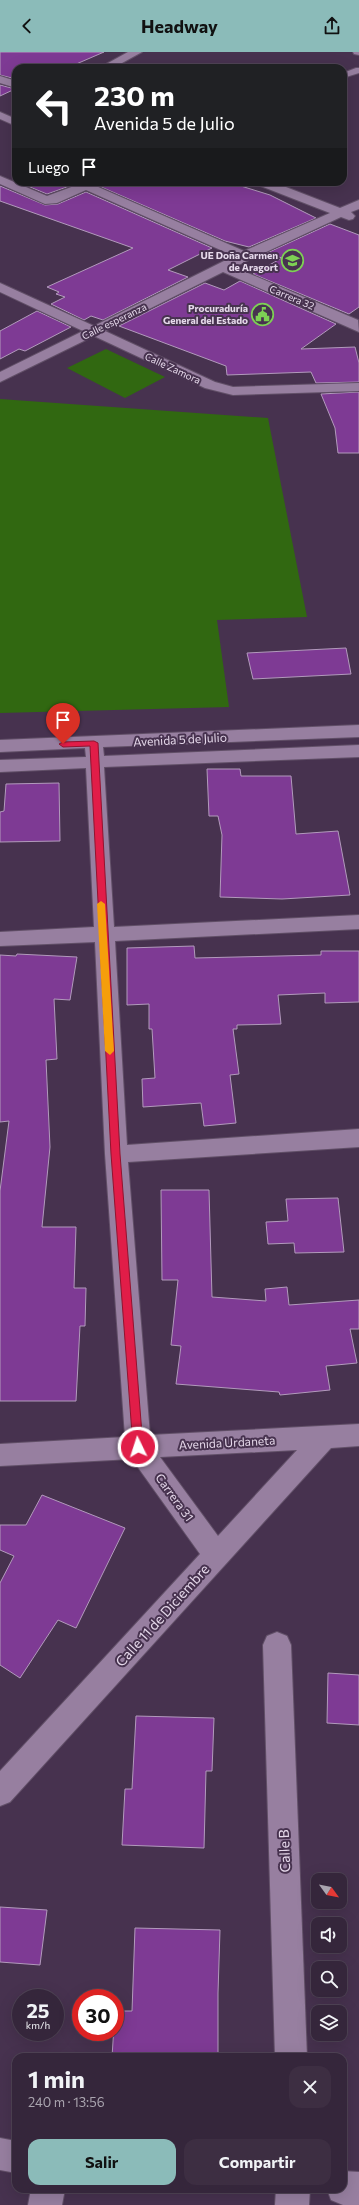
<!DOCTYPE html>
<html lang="es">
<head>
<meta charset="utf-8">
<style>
  :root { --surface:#35263b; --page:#3d2e42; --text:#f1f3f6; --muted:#aaa5af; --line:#4f4355; --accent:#8bbbb9 }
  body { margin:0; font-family:Commissioner,sans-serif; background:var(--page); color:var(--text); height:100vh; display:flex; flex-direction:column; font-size:15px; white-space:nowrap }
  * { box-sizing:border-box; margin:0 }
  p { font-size:13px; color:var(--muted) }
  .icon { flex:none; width:22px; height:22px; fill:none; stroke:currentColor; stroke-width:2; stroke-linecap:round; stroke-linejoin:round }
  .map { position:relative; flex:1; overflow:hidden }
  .side { position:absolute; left:12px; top:2001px; width:335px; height:140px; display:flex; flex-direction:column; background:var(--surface); border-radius:12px; box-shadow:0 4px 16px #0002,0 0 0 1px var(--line) }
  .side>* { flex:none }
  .top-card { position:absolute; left:12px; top:12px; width:335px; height:122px; border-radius:12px; box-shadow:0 4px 16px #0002,0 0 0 1px var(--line); background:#202124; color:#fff; overflow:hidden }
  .needle { width:26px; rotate:123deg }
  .controls { position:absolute; left:311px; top:1821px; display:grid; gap:8px }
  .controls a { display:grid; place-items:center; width:36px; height:36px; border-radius:8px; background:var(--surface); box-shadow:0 4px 16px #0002,0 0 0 1px var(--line); font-size:20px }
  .speed { position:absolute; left:12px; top:1937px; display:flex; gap:8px; font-size:20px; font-weight:700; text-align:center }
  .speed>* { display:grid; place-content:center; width:52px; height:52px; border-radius:50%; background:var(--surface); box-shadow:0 4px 16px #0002,0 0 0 1px var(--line); line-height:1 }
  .speed small { font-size:10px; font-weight:400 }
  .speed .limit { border:6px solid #d22; background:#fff; color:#111 }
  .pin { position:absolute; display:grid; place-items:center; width:34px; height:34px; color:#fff; margin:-41px -17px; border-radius:50% 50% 50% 0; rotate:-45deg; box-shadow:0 0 4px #0007 }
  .pin .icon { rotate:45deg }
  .me { position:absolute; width:44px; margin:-22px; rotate:356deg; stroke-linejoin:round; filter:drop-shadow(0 0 3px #0008) }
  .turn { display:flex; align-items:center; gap:14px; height:84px; padding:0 16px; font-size:18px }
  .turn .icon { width:52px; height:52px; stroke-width:2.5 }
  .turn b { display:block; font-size:28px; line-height:34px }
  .then { display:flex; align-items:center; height:38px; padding:0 16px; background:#0003; gap:8px; font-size:15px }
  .round { display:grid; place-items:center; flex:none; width:42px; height:42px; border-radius:12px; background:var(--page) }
  .summary { display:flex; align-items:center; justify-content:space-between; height:68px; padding:0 16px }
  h1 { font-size:24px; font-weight:700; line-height:30px }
  .button { display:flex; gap:8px; margin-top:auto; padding:8px 16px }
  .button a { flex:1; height:46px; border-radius:12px; background:var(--accent); color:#111; font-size:16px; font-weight:700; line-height:46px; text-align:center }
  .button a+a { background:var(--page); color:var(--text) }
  header { display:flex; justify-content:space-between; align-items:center; height:52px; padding:0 16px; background:var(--accent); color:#111; font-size:18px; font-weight:700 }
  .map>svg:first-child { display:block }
  .green { fill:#316811 }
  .building { fill:#7e3a94; stroke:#b29abc }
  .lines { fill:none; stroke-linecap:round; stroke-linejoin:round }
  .lane-casing { stroke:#614f67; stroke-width:2 }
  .street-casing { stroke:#614f67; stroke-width:2 }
  .lane { fill:#977fa0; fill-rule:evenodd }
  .street { fill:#977fa0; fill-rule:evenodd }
  .route { fill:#e11d48; stroke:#92132f }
  .slow { fill:#f59e0b }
  .labels { text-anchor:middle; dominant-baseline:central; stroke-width:4; stroke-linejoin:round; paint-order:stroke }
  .far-poi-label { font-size:10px; font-weight:bold; fill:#e6d9eb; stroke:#47324f; text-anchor:end }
  .far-street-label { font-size:10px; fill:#e6d9eb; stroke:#47324f }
  .street-label { font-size:12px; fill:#e6d9eb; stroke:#47324f }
  .near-street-label { font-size:14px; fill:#e6d9eb; stroke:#47324f }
</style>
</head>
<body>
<header><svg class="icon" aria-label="back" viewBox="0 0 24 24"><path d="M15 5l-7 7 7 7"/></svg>Headway<svg class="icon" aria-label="share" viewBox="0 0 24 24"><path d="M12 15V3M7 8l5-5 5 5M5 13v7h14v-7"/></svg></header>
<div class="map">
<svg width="359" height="2153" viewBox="0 0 359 2153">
  <rect width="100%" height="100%" fill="#47324f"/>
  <g class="green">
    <polygon points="106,297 165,325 125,346 67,316"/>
    <polygon points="0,347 268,366 307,565 217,568 229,655 0,661"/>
  </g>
  <g class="building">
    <polygon points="0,0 104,0 67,16 16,16 16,27 0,23"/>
    <polygon points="0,33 15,37 0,44"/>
    <polygon points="18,130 81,130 47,142"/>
    <polygon points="102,130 228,130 270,143 316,166 249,195 225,189 99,134"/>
    <polygon points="0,134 45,153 58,152 86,140 212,196 168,218 188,225 103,268 91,264 84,268 51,252 65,245 56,242 59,240 47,235 133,196 0,149"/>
    <polygon points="330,172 359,183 359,255 349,262 253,222 282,206 267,201"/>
    <polygon points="240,229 336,272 301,297 355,295 359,311 359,330 316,331 311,320 227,323 226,314 119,274 205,231 224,238"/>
    <polygon points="37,259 71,275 25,299 19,297 0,307 0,279"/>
    <polygon points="359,340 359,401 338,401 335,376 321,342"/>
    <polygon points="346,596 351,622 253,627 247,601"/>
    <polygon points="207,717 240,717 241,724 291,724 296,782 338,779 350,843 282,847 220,845 222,783 218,764 209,764"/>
    <polygon points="59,731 60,789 0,790 0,760 4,759 6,732"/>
    <polygon points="194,894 195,906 321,903 321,899 359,899 359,950 325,951 325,941 278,943 281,972 237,973 237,977 233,977 239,1022 230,1023 236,1071 204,1074 201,1051 143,1055 142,1027 155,1026 152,977 149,977 149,952 127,953 127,896"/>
    <polygon points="17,902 77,905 70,948 54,947 57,1007 46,1008 50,1095 42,1175 76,1175 74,1236 86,1236 85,1274 80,1274 76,1349 0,1349 0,1139 9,1069 0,1070 0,903 16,904"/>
    <polygon points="161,1138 209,1138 212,1245 266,1249 265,1237 287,1235 289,1253 359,1248 359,1277 350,1277 357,1311 326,1314 330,1338 280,1343 279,1340 176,1332 181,1294 171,1293 178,1228 162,1228"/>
    <polygon points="338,1146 344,1200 295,1201 294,1191 268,1192 266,1170 288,1169 286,1147"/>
    <polygon points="42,1443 125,1476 76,1576 58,1568 20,1626 0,1613 0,1531 14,1504 0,1498 0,1473 26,1473"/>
    <polygon points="328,1621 359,1623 359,1673 327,1671"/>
    <polygon points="136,1664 214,1666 212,1719 206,1719 204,1796 122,1793 125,1737 132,1737"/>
    <polygon points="0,1855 47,1858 40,1913 0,1910"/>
    <polygon points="135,1876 220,1878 218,1941 218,2005 112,2005 115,1959 132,1959"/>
  </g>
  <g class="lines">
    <defs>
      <polygon id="lane" points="356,16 359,16 359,21 343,26 343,21"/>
      <g id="street">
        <polygon points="128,0 142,0 113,16 99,16"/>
        <polygon points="353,0 359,0 359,3 354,2"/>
        <polygon points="0,24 16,29 16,36 0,31"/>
        <polygon points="0,60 16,67 16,74 0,67"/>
        <polygon points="0,124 47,144 85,130 101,130 96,134 244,199 330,161 258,133 256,130 273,130 340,156 359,148 359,157 351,160 355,164 353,167 349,168 341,165 234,215 358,268 359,280 223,220 105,279 215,330 233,335 359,331 359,339 233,343 205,336 94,284 0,330 0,320 83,279 0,240 0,231 94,274 234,204 86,138 57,151 45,152 0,132"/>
        <path d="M359 673V685L103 695 104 704 359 693V705L104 715 114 875 359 863V877L115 889 127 1093 359 1077V1095L128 1110 150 1383 359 1372V1394L331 1396 10 1750 0 1754V1719L200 1502 132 1407 0 1414V1392L125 1385 105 1102 95 890 0 894V880L94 875 86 716 0 720V708L86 705 85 696 0 700V688ZM297 1398 218 1484 160 1405Z"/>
        <polygon points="277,1580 287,1584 291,1593 307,2005 275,2005 263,1593 267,1584"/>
        <polygon points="0,2086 16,2089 16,2121 0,2118"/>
        <polygon points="343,2119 359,2120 359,2153 343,2153 331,2148 327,2137 343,2137"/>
        <polygon points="31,2137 65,2137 62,2153 28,2153"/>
        <polygon points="276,2137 310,2137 309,2153 275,2153"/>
      </g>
    </defs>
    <use href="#lane" class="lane-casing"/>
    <use href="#street" class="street-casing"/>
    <use href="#lane" class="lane"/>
    <use href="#street" class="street"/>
  </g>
  <polygon class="route" points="94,689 98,691 120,1102 143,1395 138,1399 133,1395 111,1102 90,694 63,695 59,692 63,690"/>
  <polygon class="slow" points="101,849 105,852 114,999 110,1003 105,999 97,852"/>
  <defs>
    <symbol id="school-ring" viewBox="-11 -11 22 22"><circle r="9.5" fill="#47324f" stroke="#7dd154" stroke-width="1.5"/><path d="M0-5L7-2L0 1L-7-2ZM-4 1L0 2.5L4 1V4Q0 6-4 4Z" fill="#7dd154"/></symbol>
    <symbol id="civic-ring" viewBox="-11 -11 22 22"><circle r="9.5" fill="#47324f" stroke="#7dd154" stroke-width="1.5"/><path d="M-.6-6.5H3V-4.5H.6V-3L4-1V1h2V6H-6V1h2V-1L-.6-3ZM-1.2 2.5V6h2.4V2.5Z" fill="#7dd154"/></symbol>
  </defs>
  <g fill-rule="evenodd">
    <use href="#school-ring" x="280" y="196" width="25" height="25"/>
    <use href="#civic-ring" x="250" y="250" width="25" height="25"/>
  </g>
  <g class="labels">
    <g class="far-poi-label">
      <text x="278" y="203">UE Doña Carmen<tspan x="278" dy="12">de Aragort</tspan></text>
      <text x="248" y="256">Procuraduría<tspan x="248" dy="12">General del Estado</tspan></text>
    </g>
    <g class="far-street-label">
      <text transform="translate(292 245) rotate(23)">Carrera 32</text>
      <text transform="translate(114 269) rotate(-26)">Calle esperanza</text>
      <text transform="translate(173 316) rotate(25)">Calle Zamora</text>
    </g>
    <g class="street-label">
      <text transform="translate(180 687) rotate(-3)">Avenida 5 de Julio</text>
      <text transform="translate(227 1390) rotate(-3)">Avenida Urdaneta</text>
      <text transform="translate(175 1445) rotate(54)">Carrera 31</text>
    </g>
    <g class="near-street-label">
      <text transform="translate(162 1563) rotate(-48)">Calle 11 de Diciembre</text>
      <text transform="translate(284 1799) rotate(-92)">Calle B</text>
    </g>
  </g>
</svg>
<div class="controls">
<a><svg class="needle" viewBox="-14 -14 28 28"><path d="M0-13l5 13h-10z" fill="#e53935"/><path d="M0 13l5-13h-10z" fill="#aaa5af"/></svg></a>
<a><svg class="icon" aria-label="sound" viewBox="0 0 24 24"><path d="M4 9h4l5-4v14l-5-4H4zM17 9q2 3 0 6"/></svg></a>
<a><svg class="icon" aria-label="search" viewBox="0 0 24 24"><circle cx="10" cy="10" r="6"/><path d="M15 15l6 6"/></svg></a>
<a><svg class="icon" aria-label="layers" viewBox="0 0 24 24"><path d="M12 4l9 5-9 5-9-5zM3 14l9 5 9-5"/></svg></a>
</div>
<div class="speed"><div>25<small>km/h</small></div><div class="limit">30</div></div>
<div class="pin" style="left:63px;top:692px;background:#d93025"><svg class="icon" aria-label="arrive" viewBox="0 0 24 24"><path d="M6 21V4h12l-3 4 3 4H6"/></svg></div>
<svg class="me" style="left:138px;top:1395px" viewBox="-20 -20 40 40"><circle r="17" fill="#e11d48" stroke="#fff" stroke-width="3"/><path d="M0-11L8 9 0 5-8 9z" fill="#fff"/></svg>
<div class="top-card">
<div class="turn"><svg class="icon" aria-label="left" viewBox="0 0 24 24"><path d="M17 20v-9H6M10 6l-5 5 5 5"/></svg><div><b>230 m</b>Avenida 5 de Julio</div></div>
<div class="then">Luego<svg class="icon" aria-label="arrive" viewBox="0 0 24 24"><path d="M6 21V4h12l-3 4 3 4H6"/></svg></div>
</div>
<section class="side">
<div class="summary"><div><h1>1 min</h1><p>240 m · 13:56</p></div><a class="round"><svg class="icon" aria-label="close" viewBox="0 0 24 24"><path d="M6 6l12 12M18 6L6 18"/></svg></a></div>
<div class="button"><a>Salir</a><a>Compartir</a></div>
</section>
</div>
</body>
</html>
